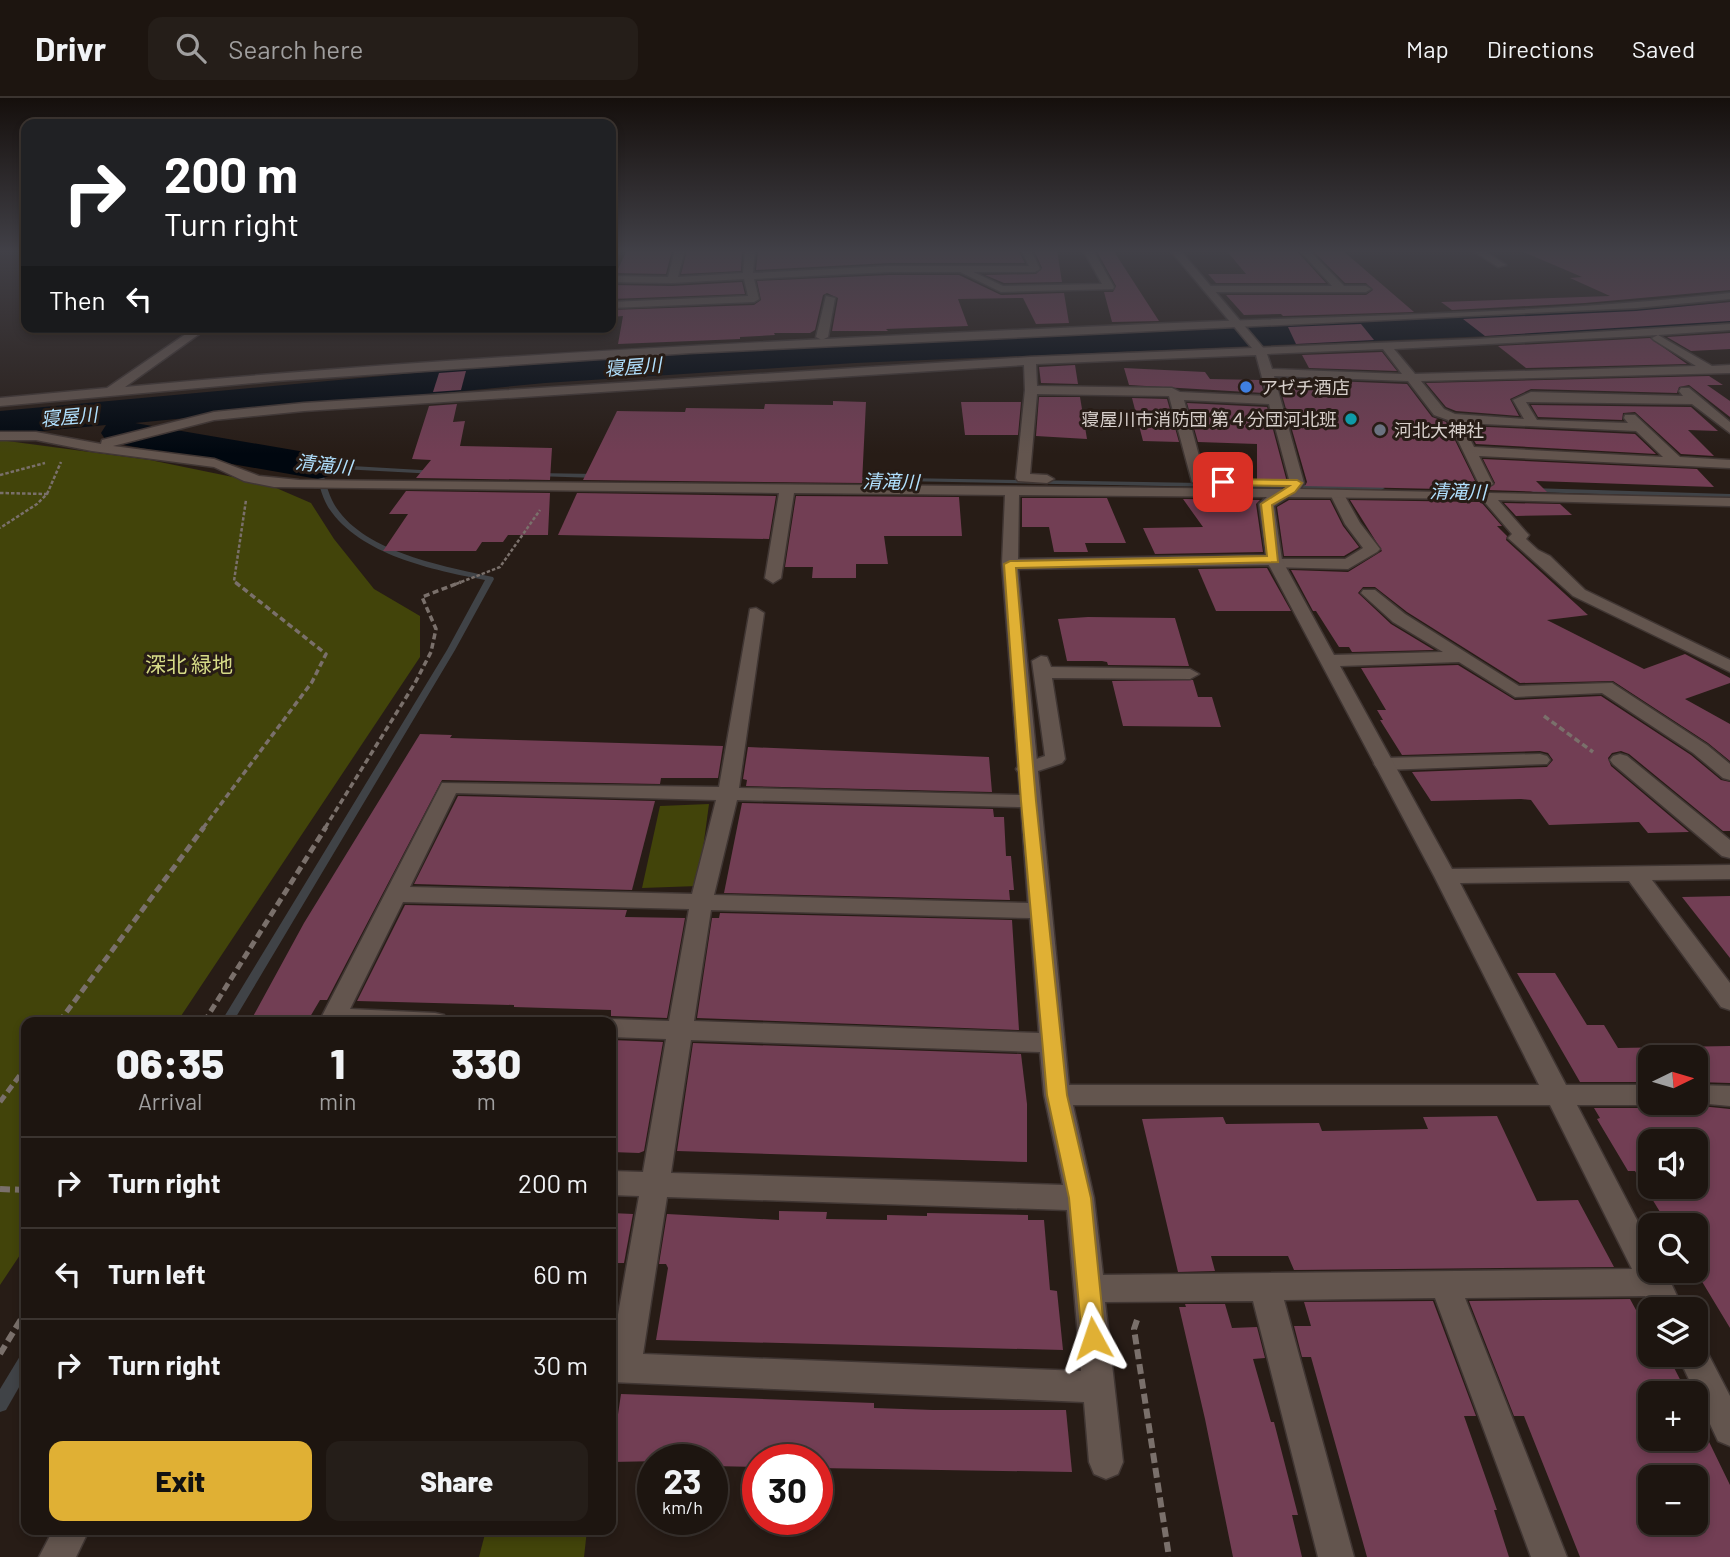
<!DOCTYPE html>
<html lang="en">
<head>
<meta charset="utf-8">
<style>
  :root { --surface:#1d1510; --page:#251e19; --text:#f1f3f6; --muted:#a09f9f; --line:#3b3430; --accent:#e0b034 }
  body { margin:0; font-family:Barlow,"Noto Sans JP",sans-serif; background:var(--page); color:var(--text); height:100vh; display:flex; flex-direction:column; font-size:26px; white-space:nowrap }
  * { box-sizing:border-box; margin:0 }
  p { font-size:23px; color:var(--muted) }
  .icon { flex:none; width:38px; height:38px; fill:none; stroke:currentColor; stroke-width:2; stroke-linecap:round; stroke-linejoin:round }
  .map { position:relative; flex:1; overflow:hidden }
  .side { position:absolute; left:21px; top:919px; width:595px; height:518px; display:flex; flex-direction:column; background:var(--surface); border-radius:14px; box-shadow:0 4px 10px #0003,0 0 0 2px var(--line) }
  .side>* { flex:none }
  .top-card { position:absolute; left:21px; top:21px; width:595px; height:214px; border-radius:14px; box-shadow:0 4px 10px #0003,0 0 0 2px var(--line); background:#202124; color:#fff; overflow:hidden }
  .needle { width:46px; rotate:85deg }
  .tools { position:absolute; left:1638px; top:947px; display:grid; gap:14px }
  .tools a { display:grid; place-items:center; width:70px; height:70px; border-radius:14px; background:var(--surface); box-shadow:0 4px 10px #0003,0 0 0 2px var(--line); font-size:35px }
  .speed { position:absolute; left:637px; top:1346px; display:flex; gap:14px; font-size:35px; font-weight:700; text-align:center }
  .speed>* { display:grid; place-content:center; width:91px; height:91px; border-radius:50%; background:var(--surface); box-shadow:0 4px 10px #0003,0 0 0 2px var(--line); line-height:1 }
  .speed small { font-size:18px; font-weight:400 }
  .speed .limit { border:10px solid #d22; background:#fff; color:#111 }
  .pin { position:absolute; display:grid; place-items:center; width:60px; height:60px; color:#fff; margin:-30px; border-radius:14px; box-shadow:0 4px 10px #0006 }
  .me { position:absolute; width:77px; margin:-38px; rotate:355deg; stroke-linejoin:round; filter:drop-shadow(0 0 5px #0008) }
  .turn { display:flex; align-items:center; gap:24px; height:147px; padding:0 28px; font-size:32px }
  .turn .icon { width:91px; height:91px; stroke-width:2.5 }
  .turn b { display:block; font-size:49px; line-height:60px }
  .then { display:flex; align-items:center; height:66px; padding:0 28px; background:#0003; gap:14px; font-size:26px }
  .eta { display:flex; justify-content:space-evenly; align-items:center; height:119px; text-align:center }
  .eta b { font-size:42px; font-weight:800; line-height:49px }
  .cta { display:flex; gap:14px; margin-top:auto; padding:14px 28px }
  .cta a { flex:1; height:80px; border-radius:14px; background:var(--accent); color:#111; font-size:28px; font-weight:800; line-height:80px; text-align:center }
  .cta a+a { background:var(--page); color:var(--text) }
  ul { padding:0; list-style:none }
  li { display:flex; align-items:center; gap:21px; height:91px; padding:0 28px; border-top:2px solid var(--line) }
  li div { flex:1 }
  li b { display:block; font-size:26px }
  li em { font-style:normal }
  header { display:flex; align-items:center; gap:42px; box-sizing:border-box; height:98px; padding:0 35px; background:var(--surface); border-bottom:2px solid var(--line) }
  header strong { font-size:33px }
  nav { display:flex; gap:38px; margin-inline-start:auto; font-size:24px }
  .search { width:490px; height:63px; background:var(--page); display:flex; align-items:center; gap:18px; box-sizing:border-box; padding:0 24px; border-radius:14px; color:var(--muted); font-size:26px }
  .map>svg:first-child { display:block }
  .green { fill:#42440a }
  .lines { fill:none; stroke-linecap:round; stroke-linejoin:round }
  .stream { fill:#404347; fill-rule:evenodd }
  .river { fill:#00070f; fill-rule:evenodd }
  .building { fill:#723e54; fill-rule:evenodd }
  .lane-casing { stroke:#403633; stroke-width:3 }
  .street-casing { stroke:#403633; stroke-width:3 }
  .secondary-casing { stroke:#403633; stroke-width:3 }
  .path-far3 { stroke:#7a706b; stroke-width:2.5; stroke-dasharray:3.5 2; stroke-linecap:butt }
  .path-far2 { stroke:#7a706b; stroke-width:3.5; stroke-dasharray:6 3.5; stroke-linecap:butt }
  .path-far1 { stroke:#7a706b; stroke-width:5; stroke-dasharray:8 4.5; stroke-linecap:butt }
  .path { stroke:#7a706b; stroke-width:6; stroke-dasharray:10 5; stroke-linecap:butt }
  .lane { fill:#63554e; fill-rule:evenodd }
  .street { fill:#63554e; fill-rule:evenodd }
  .secondary { fill:#63554e; fill-rule:evenodd }
  .route { fill:#e0b034; stroke:#927222; stroke-width:2 }
  .shop-dot { fill:#3f7fe0; stroke:#271c16; stroke-width:2.5 }
  .culture-dot { fill:#0f9aa8; stroke:#271c16; stroke-width:2.5 }
  .worship-dot { fill:#6b7280; stroke:#271c16; stroke-width:2.5 }
  .labels { text-anchor:middle; dominant-baseline:central; stroke-width:6; stroke-linejoin:round; paint-order:stroke }
  .far-poi-label { font-size:18px; fill:#d7cfcb; stroke:#271c16; text-anchor:start }
  .far-water-label { font-size:19px; font-style:italic; fill:#b1e1ff; stroke:#271c16 }
  .park-label { font-size:21px; fill:#d6db87; stroke:#271c16 }
</style>
</head>
<body>
<header>
<strong>Drivr</strong>
<div class="search"><svg class="icon" aria-label="search" viewBox="0 0 24 24"><circle cx="10" cy="10" r="6"/><path d="M15 15l6 6"/></svg>Search here</div>
<nav><a>Map</a><a>Directions</a><a>Saved</a></nav>
</header>
<div class="map">
<svg width="1730" height="1459" viewBox="0 0 1730 1459">
  <rect width="100%" height="100%" fill="#271c16"/>
  <g class="green">
    <polygon points="0,342 150,362 267,386 311,405 334,441 374,491 420,518 420,559 177,924 26,924 26,1148 0,1187"/>
    <polygon points="709,706 698,788 642,790 660,708"/>
    <polygon points="486,1432 587,1432 584,1459 479,1459"/>
  </g>
  <g class="lines">
    <g class="stream">
      <path d="M318 366 438 373 439 374 436 376 322 370C325 382 328 395 334 406 362 454 443 468 493 479L494 481 455 552 233 924H221L447 552 485 482C433 472 359 457 328 409 321 397 318 382 315 368Z"/>
      <polygon points="536,375 597,376 601,378 597,380 534,378 534,376"/>
      <polygon points="847,379 1381,388 1385,390 1381,392 845,382 845,380"/>
      <polygon points="1530,390 1730,396 1730,400 1533,394 1529,392"/>
      <polygon points="26,1256 26,1277 6,1312 0,1314 0,1291 20,1258"/>
    </g>
    <polygon class="river" points="1730,204 1730,224 1632,232 855,265 545,285 135,325 334,359 340,368 334,377 318,381 107,344 101,335 106,327 0,337 0,313 545,263 855,243 1632,212"/>
  </g>
  <g class="building">
    <polygon points="627,152 672,152 666,176 616,175"/>
    <polygon points="687,152 742,153 741,173 681,176"/>
    <polygon points="872,152 1018,152 1025,165 889,165 756,172 758,153"/>
    <polygon points="1034,152 1057,152 1062,184 1004,185 985,177 1036,176 1042,170"/>
    <polygon points="1096,152 1113,152 1159,223 1112,224 1104,194 1113,194 1116,188"/>
    <polygon points="1226,152 1296,152 1326,185 1216,185 1208,176 1246,176"/>
    <polygon points="1312,152 1342,152 1414,214 1283,218 1281,216 1244,217 1226,197 1366,197 1373,192 1366,185 1345,185"/>
    <polygon points="1519,152 1730,152 1730,192 1585,205 1452,212 1441,204 1610,198 1570,180 1582,179"/>
    <polygon points="889,177 959,177 1001,197 1064,195 1069,225 1036,226 1023,200 958,201 968,228 886,231 888,233 832,233 838,200 827,195 823,197 815,232 810,235 774,235 775,237 740,239 740,241 618,246 623,218 611,219 611,212 754,207 761,202 757,183"/>
    <polygon points="742,184 745,196 611,201 612,187 672,188"/>
    <polygon points="1730,204 1730,223 1485,238 1463,221 1636,213"/>
    <polygon points="1361,226 1374,242 1296,246 1288,229"/>
    <polygon points="1730,235 1730,251 1691,253 1667,239"/>
    <polygon points="1650,240 1687,266 1526,270 1498,248"/>
    <polygon points="1382,254 1397,273 1309,270 1302,257"/>
    <polygon points="1075,267 1078,286 1041,285 1039,269"/>
    <polygon points="1124,270 1205,274 1210,281 1260,282 1264,295 1129,287"/>
    <polygon points="466,273 461,292 433,294 439,275"/>
    <polygon points="1709,278 1723,287 1707,287 1730,303 1730,319 1689,287 1679,289 1677,295 1531,291 1510,301 1519,318 1456,313 1446,309 1426,285"/>
    <polygon points="1284,281 1407,286 1432,319 1446,324 1477,387 1485,392 1305,388 1307,384 1278,283 1285,283"/>
    <polygon points="1039,299 1080,299 1087,341 1036,338"/>
    <polygon points="1132,300 1167,301 1179,344 1143,343"/>
    <polygon points="833,303 866,304 862,385 583,382 617,313 685,314 686,310 764,311 765,306 833,307"/>
    <polygon points="961,304 1021,304 1018,337 965,337"/>
    <polygon points="1187,305 1267,309 1287,384 1282,388 1257,388 1257,346 1198,344"/>
    <polygon points="457,306 453,324 465,323 460,348 552,350 550,382 416,380 431,362 412,361 429,308"/>
    <polygon points="1531,307 1691,309 1718,333 1688,332 1714,358 1681,356 1635,314 1623,315 1622,322 1538,319"/>
    <polygon points="1466,328 1635,336 1656,356 1476,346"/>
    <polygon points="1483,361 1697,371 1714,389 1536,383 1547,394 1487,392 1495,385"/>
    <polygon points="406,393 550,395 548,437 508,437 503,444 482,444 476,453 383,453 408,416 389,416"/>
    <polygon points="577,395 776,398 769,441 558,437"/>
    <polygon points="796,398 959,399 962,438 884,438 888,466 856,466 856,480 812,480 813,469 785,469"/>
    <polygon points="1022,400 1107,400 1126,445 1085,445 1088,454 1054,454 1049,429 1022,429"/>
    <polygon points="1183,401 1260,402 1256,406 1263,454 1155,456 1143,430 1203,429"/>
    <polygon points="1289,402 1330,402 1343,428 1359,449 1344,458 1284,458 1277,409"/>
    <polygon points="1350,402 1481,404 1502,428 1497,428 1507,438 1506,442 1588,517 1547,522 1644,571 1685,556 1730,580 1730,585 1685,601 1730,626 1730,663 1708,645 1613,583 1520,585 1407,514 1375,489 1363,489 1358,495 1391,526 1434,552 1352,554 1349,549 1339,549 1316,513 1313,513 1291,472 1348,474 1382,453"/>
    <polygon points="1504,405 1560,406 1572,417 1516,418"/>
    <polygon points="1267,470 1291,513 1216,513 1198,471"/>
    <polygon points="1088,519 1175,520 1189,568 1108,567 1107,564 1102,563 1067,563 1058,521"/>
    <polygon points="1458,567 1515,602 1601,598 1691,657 1721,682 1730,684 1730,733 1723,733 1629,656 1621,653 1612,655 1608,660 1611,668 1689,734 1648,735 1639,724 1549,727 1531,702 1521,701 1431,703 1412,674 1547,669 1553,662 1548,655 1540,653 1402,657 1380,622 1383,622 1377,612 1386,612 1361,570"/>
    <polygon points="1193,582 1198,599 1212,599 1221,629 1123,628 1112,583"/>
    <polygon points="420,636 452,637 450,640 723,648 718,680 661,680 660,686 442,682 327,902 320,902 307,924 250,924 304,825"/>
    <polygon points="748,649 989,659 992,694 746,688 747,682 743,681"/>
    <polygon points="458,698 655,703 632,792 414,786"/>
    <polygon points="742,705 993,711 994,719 1004,719 1006,758 1011,758 1014,792 1009,792 1010,802 724,795"/>
    <polygon points="1730,798 1730,860 1682,799"/>
    <polygon points="405,807 627,812 625,819 685,820 667,920 611,918 611,912 514,909 514,907 357,903"/>
    <polygon points="720,815 1012,822 1019,932 697,920 712,820 719,820"/>
    <polygon points="1517,875 1555,875 1587,927 1604,927 1618,950 1730,948 1730,985 1696,984 1696,959 1650,959 1650,984 1580,984"/>
    <polygon points="611,942 663,944 644,1053 639,1055 611,1054"/>
    <polygon points="693,945 1021,956 1027,1006 1027,1064 677,1053"/>
    <path d="M1661 1004 1730 1011V1230L1695 1172 1696 1127H1668L1635 1073H1628L1597 1021 1600 1020 1594 1010H1650ZM1650 1043H1696V1088H1650Z"/>
    <polygon points="1497,1018 1537,1103 1578,1102 1614,1169 1294,1172 1288,1158 1211,1158 1215,1173 1178,1174 1142,1021 1223,1019 1226,1026 1319,1025 1322,1033 1428,1031 1423,1019"/>
    <polygon points="779,1113 827,1114 826,1121 887,1122 887,1117 927,1118 927,1115 1028,1117 1028,1122 1044,1122 1050,1192 1057,1193 1063,1252 656,1242 668,1170 666,1166 659,1166 667,1116 779,1122"/>
    <polygon points="611,1115 633,1116 624,1165 611,1165"/>
    <path d="M1630 1201 1636 1212H1645L1650 1223V1256H1667L1687 1295H1650V1340H1696V1317L1730 1387V1459H1580L1524 1318H1514L1469 1203ZM1650 1379H1696V1424H1650Z"/>
    <polygon points="1433,1203 1476,1318 1464,1318 1497,1412 1494,1412 1509,1459 1367,1459 1311,1259 1302,1259 1294,1228 1311,1228 1304,1204"/>
    <polygon points="1185,1206 1225,1206 1232,1230 1257,1229 1265,1260 1253,1261 1271,1324 1274,1324 1298,1417 1292,1417 1302,1459 1233,1459 1205,1321 1179,1209 1186,1209"/>
    <polygon points="621,1296 874,1305 874,1310 933,1312 1066,1312 1072,1374 817,1370 817,1362 758,1362 758,1369 712,1368 712,1362 611,1364"/>
  </g>
  <g class="lines">
    <defs>
      <g id="lane">
        <polygon points="1083,152 1093,152 1114,189 1113,191 1001,194 956,172 965,170 1003,188 1102,186"/>
        <polygon points="1299,152 1309,152 1344,188 1366,188 1371,191 1366,194 1208,194 1203,191 1208,188 1332,188"/>
        <polygon points="826,198 835,200 828,239 822,242 816,239"/>
        <polygon points="1337,392 1342,393 1360,425 1380,451 1377,454 1348,471 1270,469 1268,466 1276,461 1345,461 1363,450 1345,426 1330,396"/>
        <polygon points="1041,558 1047,559 1051,569 1190,571 1199,576 1190,581 1052,580 1065,661 1062,665 1026,677 1019,675 1016,671 1019,667 1045,658 1032,563"/>
        <polygon points="1540,656 1547,658 1550,662 1547,666 1384,672 1377,670 1374,666 1377,662 1384,660"/>
      </g>
      <g id="street">
        <polygon points="611,152 618,152 614,160 611,161"/>
        <polygon points="675,152 685,152 678,179 743,175 745,152 755,152 753,175 889,168 1029,168 1021,152 1031,152 1040,171 1035,174 889,174 754,181 759,201 754,204 611,210 611,204 748,198 744,181 672,185 611,184 611,178 668,179"/>
        <polygon points="1472,152 1483,152 1506,167 1498,169"/>
        <path d="M1730 195V201L1636 210 690 255 276 283 0 308V300L107 290 196 229H209L125 289C465 257 807 241 1149 226 1342 217 1538 217 1730 195Z"/>
        <path d="M1730 226V232L1658 237 1712 268 1730 267V275L1421 283 1444 311 1455 316 1524 321 1513 302 1531 294 1683 298 1679 293 1681 290H1689L1730 324V335L1692 306 1526 304 1537 322 1628 325 1624 320 1625 317H1635L1680 359 1730 362V370L1479 358 1493 386 1486 390 1479 386 1448 322 1434 317 1408 283 1274 278 1304 385 1300 391 1730 400V408L1498 402 1526 434 1529 437 1526 441 1538 452 1550 458 1585 492 1730 562V574L1573 498 1508 440 1512 436 1482 401 1288 399 1274 408 1282 462 1334 557 1443 554 1393 524 1361 495 1363 492H1375L1405 516 1519 588 1612 585 1707 647 1730 666V682L1723 680 1693 655 1602 595 1515 599 1459 564 1340 568 1452 771 1730 767V781L1652 782 1730 885V912L1721 909 1629 783 1460 785 1566 987H1650V1004H1659L1650 1007H1577L1650 1147V1172L1666 1174 1683 1211H1652L1645 1198 1465 1200 1567 1459H1531L1435 1200 1284 1202 1354 1459H1318L1253 1203 1105 1204 1123 1364 1118 1376 1106 1381 1094 1376 1089 1364 1084 1304 611 1284V1256L639 1098 611 1097V1073L643 1074 666 941 611 939V924H602L611 921 669 923 689 811 403 804 350 911 435 915 444 917 447 924H319L442 685 719 689 750 511 756 510 764 515 739 690 1020 697 1002 466 1005 397 794 395 781 480 773 485 765 480 779 395 274 389 244 383 214 369 92 353 36 342H0V334H36L101 346 102 342 214 314 304 305 1030 259 1476 241ZM1658 237 1652 240 1654 242 1696 268 1415 276 1394 251ZM1383 251 1402 276 1272 271 1267 256ZM1256 257 1267 298 1180 294 1172 290 1037 288 1036 266ZM1024 267 1025 292 1016 380 1018 383 1047 385 1054 381 1047 377 1030 376 1037 296 1169 298 1192 384 1199 388 1206 384 1184 302 1269 306 1290 385 1283 391 299 382 259 378 214 361 113 348 214 322 304 313ZM1462 325 1636 333 1663 359 1474 349ZM1019 397 1267 399 1259 406 1266 457 1018 461ZM1269 467 1434 778 1539 987H1069L1018 471ZM456 695 716 702 692 796 410 789ZM737 702 1021 709 1028 805 714 797ZM711 812 1030 820 1039 935 694 923ZM691 942 1040 954 1044 997 1063 1087 671 1075ZM1073 1007H1550L1632 1171 1103 1177 1094 1100ZM667 1099 1067 1112 1081 1273 643 1256Z"/>
        <polygon points="1620,656 1627,658 1730,742 1730,760 1722,758 1613,666 1610,662 1613,658"/>
        <polygon points="1696,987 1730,988 1730,1008 1687,1004 1696,1004"/>
        <polygon points="1696,1243 1703,1246 1730,1298 1730,1348 1718,1343 1677,1256 1696,1256"/>
        <polygon points="53,1432 89,1432 76,1459 39,1459"/>
      </g>
      <polygon id="secondary" points="1170,152 1180,152 1265,252 1265,256 1257,256"/>
    </defs>
    <use href="#lane" class="lane-casing"/>
    <use href="#street" class="street-casing"/>
    <use href="#secondary" class="secondary-casing"/>
    <g class="path-far3">
      <polyline points="0,377 45,365"/>
      <polyline points="0,395 47,396 37,406 0,430"/>
      <polyline points="47,396 61,364"/>
      <polyline points="238,486 234,483 246,402"/>
      <polyline points="456,486 500,469 540,412"/>
    </g>
    <g class="path-far2">
      <polyline points="1544,618 1593,654"/>
      <polyline points="203,730 312,584 326,556 235,484"/>
      <polyline points="325,730 415,585 431,554 436,531 422,499 461,484"/>
    </g>
    <g class="path-far1">
      <polyline points="59,924 204,729"/>
      <polyline points="204,924 326,729"/>
      <polyline points="0,1004 26,969"/>
    </g>
    <g class="path">
      <polyline points="0,1091 26,1092"/>
      <polyline points="1137,1222 1134,1231 1169,1459"/>
      <polyline points="0,1256 26,1213"/>
    </g>
    <use href="#lane" class="lane"/>
    <use href="#street" class="street"/>
    <use href="#secondary" class="secondary"/>
  </g>
  <linearGradient id="sky" x2="0" y2="1"><stop stop-color="#150f0c"/><stop offset="0.43" stop-color="#414047"/><stop offset="1" stop-color="#414047" stop-opacity="0"/></linearGradient>
  <rect width="1730" height="356" fill="url(#sky)"/>
  <polygon class="route" points="1223,381 1297,382 1302,385 1295,394 1272,407 1278,464 1016,470 1036,703 1067,997 1091,1100 1105,1240 1102,1248 1093,1251 1085,1248 1082,1240 1069,1100 1047,997 1021,703 1004,466 1010,463 1267,458 1261,406 1289,388 1219,387 1219,382"/>
  <circle class="shop-dot" cx="1246" cy="289" r="7"/>
  <circle class="culture-dot" cx="1351" cy="321" r="7"/>
  <circle class="worship-dot" cx="1380" cy="332" r="7"/>
  <g class="labels">
    <g class="far-poi-label">
      <text x="1260" y="289">アゼチ酒店</text>
      <text x="1337" y="321" text-anchor="end">寝屋川市消防団 第４分団河北班</text>
      <text x="1394" y="332">河北大神社</text>
    </g>
    <g class="far-water-label">
      <text transform="translate(633 268) rotate(-4)">寝屋川</text>
      <text transform="translate(69 318) rotate(-5)">寝屋川</text>
      <text transform="translate(324 366) rotate(6)">清滝川</text>
      <text transform="translate(891 383) rotate(1)">清滝川</text>
      <text transform="translate(1458 393) rotate(1)">清滝川</text>
    </g>
    <g class="park-label">
      <text x="189" y="565">深北 緑地</text>
    </g>
  </g>
</svg>
<div class="tools">
<a><svg class="needle" viewBox="-14 -14 28 28"><path d="M0-13l5 13h-10z" fill="#e53935"/><path d="M0 13l5-13h-10z" fill="#a09f9f"/></svg></a>
<a><svg class="icon" aria-label="sound" viewBox="0 0 24 24"><path d="M4 9h4l5-4v14l-5-4H4zM17 9q2 3 0 6"/></svg></a>
<a><svg class="icon" aria-label="search" viewBox="0 0 24 24"><circle cx="10" cy="10" r="6"/><path d="M15 15l6 6"/></svg></a>
<a><svg class="icon" aria-label="layers" viewBox="0 0 24 24"><path d="M12 4l9 5-9 5-9-5zM3 14l9 5 9-5"/></svg></a>
<a>+</a>
<a>−</a>
</div>
<div class="speed"><div>23<small>km/h</small></div><div class="limit">30</div></div>
<div class="pin" style="left:1223px;top:384px;background:#d93025"><svg class="icon" aria-label="arrive" viewBox="0 0 24 24"><path d="M6 21V4h12l-3 4 3 4H6"/></svg></div>
<svg class="me" style="left:1093px;top:1240px" viewBox="-20 -20 40 40"><path d="M0-17L14 15 0 8-14 15z" fill="#e0b034" stroke="#fff" stroke-width="4"/></svg>
<div class="top-card">
<div class="turn"><svg class="icon" aria-label="right" viewBox="0 0 24 24"><path d="M7 20v-9h11M14 6l5 5-5 5"/></svg><div><b>200 m</b>Turn right</div></div>
<div class="then">Then<svg class="icon" aria-label="left" viewBox="0 0 24 24"><path d="M17 20v-9H6M10 6l-5 5 5 5"/></svg></div>
</div>
<section class="side">
<div class="eta">
<div><b>06:35</b><p>Arrival</p></div>
<div><b>1</b><p>min</p></div>
<div><b>330</b><p>m</p></div>
</div>
<ul>
<li><svg class="icon" aria-label="right" viewBox="0 0 24 24"><path d="M7 20v-9h11M14 6l5 5-5 5"/></svg><div><b>Turn right</b></div><em>200 m</em></li>
<li><svg class="icon" aria-label="left" viewBox="0 0 24 24"><path d="M17 20v-9H6M10 6l-5 5 5 5"/></svg><div><b>Turn left</b></div><em>60 m</em></li>
<li><svg class="icon" aria-label="right" viewBox="0 0 24 24"><path d="M7 20v-9h11M14 6l5 5-5 5"/></svg><div><b>Turn right</b></div><em>30 m</em></li>
</ul>
<div class="cta"><a>Exit</a><a>Share</a></div>
</section>
</div>
</body>
</html>
